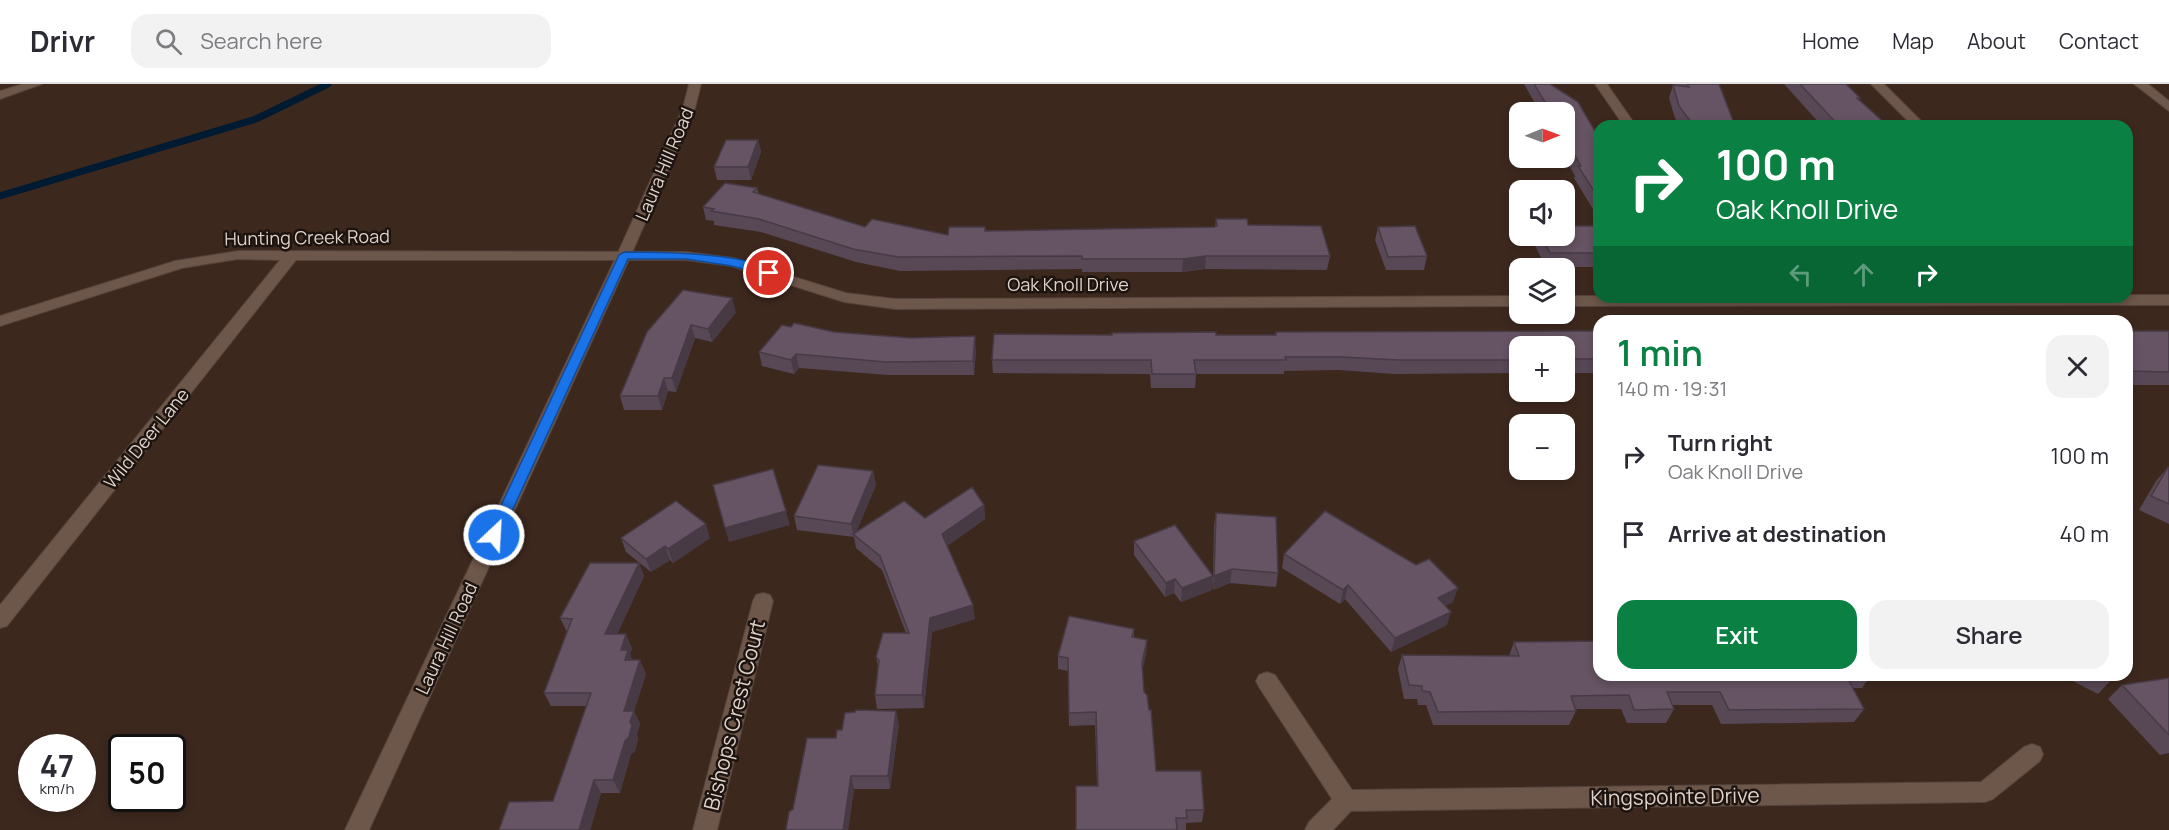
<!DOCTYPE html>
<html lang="en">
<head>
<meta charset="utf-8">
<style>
  :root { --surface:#fff; --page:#f2f2f3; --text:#2b2b33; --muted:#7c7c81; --line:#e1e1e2; --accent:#0b8043 }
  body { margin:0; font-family:Manrope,sans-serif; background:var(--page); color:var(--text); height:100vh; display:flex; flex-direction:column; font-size:22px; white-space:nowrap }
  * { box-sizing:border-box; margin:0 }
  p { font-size:20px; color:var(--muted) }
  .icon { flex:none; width:33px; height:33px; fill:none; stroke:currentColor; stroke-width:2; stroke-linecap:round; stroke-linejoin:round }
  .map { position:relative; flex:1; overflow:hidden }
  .panel { position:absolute; left:1593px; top:231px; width:540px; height:366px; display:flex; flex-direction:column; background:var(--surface); border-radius:18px; box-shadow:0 3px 9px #0003 }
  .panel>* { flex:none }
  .banner { position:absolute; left:1593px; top:36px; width:540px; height:183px; border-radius:18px; box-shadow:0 3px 9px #0003; background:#0b8043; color:#fff; overflow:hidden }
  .needle { width:39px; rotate:89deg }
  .fabs { position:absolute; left:1509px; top:18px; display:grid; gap:12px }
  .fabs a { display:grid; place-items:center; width:66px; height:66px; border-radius:12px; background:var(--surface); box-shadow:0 3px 9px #0003; font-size:30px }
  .speed { position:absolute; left:18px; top:650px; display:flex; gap:12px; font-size:30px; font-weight:700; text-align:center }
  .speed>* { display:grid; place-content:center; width:78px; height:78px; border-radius:50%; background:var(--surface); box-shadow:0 3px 9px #0003; line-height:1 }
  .speed small { font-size:15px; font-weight:400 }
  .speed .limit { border:3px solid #111; border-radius:9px; background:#fff; color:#111 }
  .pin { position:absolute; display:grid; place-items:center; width:51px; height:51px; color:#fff; margin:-26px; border:3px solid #fff; border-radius:50%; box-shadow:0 2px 6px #0007 }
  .me { position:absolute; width:66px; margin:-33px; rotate:25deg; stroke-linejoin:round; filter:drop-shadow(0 0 4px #0008) }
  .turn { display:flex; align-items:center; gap:21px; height:126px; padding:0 24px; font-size:27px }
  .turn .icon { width:78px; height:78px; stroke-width:2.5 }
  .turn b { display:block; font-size:42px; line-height:51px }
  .lanes { display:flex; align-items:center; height:57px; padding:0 24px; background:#0003; justify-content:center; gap:30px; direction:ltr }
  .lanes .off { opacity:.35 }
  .round { display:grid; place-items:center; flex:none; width:63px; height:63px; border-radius:18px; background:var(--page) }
  .summary { display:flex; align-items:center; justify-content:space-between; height:102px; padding:0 24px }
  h1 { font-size:36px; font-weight:600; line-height:45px; color:var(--accent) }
  .primary-button { display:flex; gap:12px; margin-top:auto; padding:12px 24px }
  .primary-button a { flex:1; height:69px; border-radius:18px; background:var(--accent); color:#fff; font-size:24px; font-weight:600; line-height:69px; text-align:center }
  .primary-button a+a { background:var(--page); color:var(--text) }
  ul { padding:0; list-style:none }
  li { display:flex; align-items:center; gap:18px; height:78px; padding:0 24px }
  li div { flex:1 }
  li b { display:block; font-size:22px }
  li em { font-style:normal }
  header { display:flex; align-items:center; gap:36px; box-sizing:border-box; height:84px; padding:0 30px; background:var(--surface); border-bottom:2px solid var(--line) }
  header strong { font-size:28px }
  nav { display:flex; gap:33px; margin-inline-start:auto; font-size:21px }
  .search { width:420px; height:54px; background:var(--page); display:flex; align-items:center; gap:15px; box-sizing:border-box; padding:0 21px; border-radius:18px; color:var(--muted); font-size:22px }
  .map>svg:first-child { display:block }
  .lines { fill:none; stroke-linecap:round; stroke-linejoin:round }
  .stream { stroke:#001b31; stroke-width:7 }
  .street-casing { stroke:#54433a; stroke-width:2 }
  .secondary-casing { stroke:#54433a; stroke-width:2 }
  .street { fill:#6d564a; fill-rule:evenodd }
  .secondary { fill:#6d564a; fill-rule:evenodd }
  .wall { fill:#584755 }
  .shaded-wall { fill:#473a45 }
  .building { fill:#665363; stroke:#473a45; stroke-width:1.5 }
  .route { fill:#1a73e8; stroke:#114b97; stroke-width:1.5 }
  .labels { text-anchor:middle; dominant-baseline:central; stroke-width:5; stroke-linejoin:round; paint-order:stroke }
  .street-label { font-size:18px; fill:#dfd2cb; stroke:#1d140f }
  .near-street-label { font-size:21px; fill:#dfd2cb; stroke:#1d140f }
</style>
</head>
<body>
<header>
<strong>Drivr</strong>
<div class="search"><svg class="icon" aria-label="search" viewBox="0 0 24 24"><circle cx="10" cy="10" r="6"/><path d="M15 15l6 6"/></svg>Search here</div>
<nav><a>Home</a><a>Map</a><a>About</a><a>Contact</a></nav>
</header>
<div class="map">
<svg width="2169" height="746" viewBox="0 0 2169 746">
  <rect width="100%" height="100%" fill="#3d281e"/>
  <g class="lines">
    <polyline class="stream" points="0,112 256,35 328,0"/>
    <defs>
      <g id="street">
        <polygon points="23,0 42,0 0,15 0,7"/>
        <polygon points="1595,0 1607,0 1636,42 1624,42"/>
        <polygon points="1871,0 1884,0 1926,42 1913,42"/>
        <polygon points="2134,0 2148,0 2169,17 2169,27"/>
        <polygon points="238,167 686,168 733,174 846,209 895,215 1520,212 1520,222 895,225 844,218 731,182 686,176 296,176 7,542 0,544 0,521 280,176 238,175 182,184 0,242 0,232 175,177"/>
        <polygon points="2127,211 2169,211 2169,221 1564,222 1564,212"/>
        <polygon points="763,509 770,511 773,517 717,746 693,746 753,517 756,511"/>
        <polygon points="1267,588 1275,591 1352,706 1981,698 2024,663 2032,660 2040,663 2043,670 2040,677 1993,715 1985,718 1351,727 1333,746 1305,746 1309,738 1332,715 1259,603 1256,597 1259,591"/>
      </g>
      <polygon id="secondary" points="689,0 701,0 695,24 631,171 369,746 345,746 617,171 683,24"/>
    </defs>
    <use href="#street" class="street-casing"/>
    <use href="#secondary" class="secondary-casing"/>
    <use href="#street" class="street"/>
    <use href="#secondary" class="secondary"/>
  </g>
  <g class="wall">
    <polygon points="1524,0 1550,0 1599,54 1599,135 1574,94 1575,92 1564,73 1564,28 1540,28"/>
    <polygon points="1675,0 1719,0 1735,42 1680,42 1675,34 1669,14 1673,1 1676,2"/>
    <polygon points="1784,0 1846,0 1860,14 1859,16 1888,42 1822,42"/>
    <polygon points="758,56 761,68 751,96 717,96 714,83"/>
    <polygon points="757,104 759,110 865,143 948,151 985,143 985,147 1214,143 1215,143 1216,135 1248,141 1330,172 1327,186 1205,185 1182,188 1082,188 1082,185 900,187 856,178 761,148 714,141 714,137 706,136 703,123"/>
    <polygon points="1599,142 1599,183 1546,183 1532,156 1533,152 1564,152"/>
    <polygon points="1378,143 1427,172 1424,186 1386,186 1375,156"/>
    <polygon points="736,228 712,258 695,254 676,308 668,307 662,326 624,326 620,312 647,248"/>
    <polygon points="791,243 976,266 974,291 888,291 799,284 794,290 762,282 759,268"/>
    <polygon points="1599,247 1599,289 1564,289 1564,262 1520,262 1520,289 1394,290 1339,286 1284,287 1284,290 1196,290 1195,304 1151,304 1150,290 993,289 992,276 1112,251 1275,251 1276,248"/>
    <rect x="2127" y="247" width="42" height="54"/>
    <polygon points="2168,383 2169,384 2169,440 2139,426 2156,397"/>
    <polygon points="873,387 876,401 856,448 984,421 985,435 947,462 975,535 932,548 924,624 877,625 875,611 878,583 876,573 906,549 882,486 856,464 854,453 797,446 794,432"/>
    <polygon points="1216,429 1278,489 1276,503 1230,499 1213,506 1213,496 1212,506 1181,518 1174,509 1165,513 1134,471 1134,457 1213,492 1214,442"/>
    <polygon points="621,454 710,454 673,479 670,476 651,488 626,468"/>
    <polygon points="1284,470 1453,518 1445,522 1447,541 1391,568 1345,515 1340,520 1282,484"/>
    <polygon points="639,479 644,492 617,550 632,564 630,570 632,576 646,590 634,627 640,640 637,650 638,655 635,667 631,670 620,709 601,709 590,746 553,717 586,622 551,622 544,609 567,548 560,534"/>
    <polygon points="1134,545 1134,554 1147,556 1146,570 1142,587 1144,608 1156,687 1204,726 1202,738 1186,739 1186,746 1076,746 1097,702 1095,641 1069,642 1068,587 1058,585 1058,572"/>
    <polygon points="1514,558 1599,591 1871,591 1862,604 1853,604 1864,625 1854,638 1721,640 1712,621 1672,621 1674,625 1666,639 1627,639 1621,625 1575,625 1576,627 1569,641 1433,641 1426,621 1418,621 1417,615 1404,615 1398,585 1402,571 1509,572"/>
    <polygon points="2061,591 2113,591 2111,596 2098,610"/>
    <polygon points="2169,594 2169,669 2160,671 2108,615 2122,601"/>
    <polygon points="899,640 890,705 854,705 848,746 786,746 793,725 836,654"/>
  </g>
  <g class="shaded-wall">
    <polygon points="758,56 761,68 751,96 748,83"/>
    <polygon points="1206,172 1205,185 1182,188 1183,175"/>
    <polygon points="732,214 736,228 712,258 708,245"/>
    <polygon points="691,241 695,254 676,308 672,294"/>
    <polygon points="975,252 976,266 974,291 973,277"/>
    <polygon points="796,270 799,284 794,290 791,276"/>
    <polygon points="664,294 668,307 662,326 658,312"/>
    <polygon points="873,387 876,401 855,451 853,450 854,453 851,440"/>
    <polygon points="984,421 985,435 944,464 942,450"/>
    <polygon points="786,427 790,441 729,458 725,444"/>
    <polygon points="706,440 710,454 673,479 668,465"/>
    <polygon points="665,462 670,476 651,488 646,475"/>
    <polygon points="639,479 644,492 611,564 605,550"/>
    <polygon points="1232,485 1230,499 1213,506 1214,492"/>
    <polygon points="1213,492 1212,506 1181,518 1182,504"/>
    <polygon points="1175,495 1174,509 1165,513 1166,499"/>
    <polygon points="1348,501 1345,515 1340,520 1343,506"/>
    <polygon points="1458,504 1453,518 1434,527 1438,514"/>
    <polygon points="973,521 975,535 932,548 924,624 922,611 930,534"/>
    <polygon points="1451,528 1447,541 1391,568 1395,554"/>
    <polygon points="626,550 632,564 630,570 634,580 631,590 621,566"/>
    <polygon points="1147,556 1146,570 1141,593 1142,579"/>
    <polygon points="640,576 646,590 634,627 640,640 637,650 638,655 635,667 631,670 620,709 613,696 625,657 624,627"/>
    <polygon points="896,627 899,640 890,705 888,692"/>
    <polygon points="851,692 854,705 848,746 843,746"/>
    <polygon points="594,696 601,709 590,746 579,746"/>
  </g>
  <g class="building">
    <polygon points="1534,0 1550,0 1578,18 1599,54 1599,115 1578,82 1581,82 1564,53 1564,28 1551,28"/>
    <polygon points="1687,0 1719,0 1735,42 1694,42 1679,22 1673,1 1689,3"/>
    <polygon points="1800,0 1846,0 1860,14 1857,14 1888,42 1839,42"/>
    <polygon points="726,56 758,56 748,83 714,83"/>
    <polygon points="725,99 757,104 753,108 865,143 872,135 948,151 949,143 985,143 985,147 1214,143 1217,142 1216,135 1247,135 1248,141 1321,142 1330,172 1206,172 1183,175 1082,175 1082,172 898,173 853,165 759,135 711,127 714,125 703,123"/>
    <polygon points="1415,142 1427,172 1388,173 1378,143"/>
    <polygon points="1564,142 1599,142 1599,169 1550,169 1541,152 1564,152"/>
    <polygon points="683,206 732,214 708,245 691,241 672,294 664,294 658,312 620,312 647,248"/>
    <polygon points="794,239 834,248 911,254 975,252 973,277 886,278 796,270 791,276 759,268 782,241 791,243"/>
    <polygon points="1569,247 1599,247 1599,275 1564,275 1564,262 1520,262 1520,276 1397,276 1342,273 1285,273 1286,276 1194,276 1196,290 1152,290 1151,276 992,276 994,250 1112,251 1112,249 1216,248 1216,251 1276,251 1276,248"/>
    <polygon points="2127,247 2169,247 2169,288 2127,287"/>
    <polygon points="818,381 873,387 851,440 794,432"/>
    <polygon points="2168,383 2169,384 2169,420 2151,412"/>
    <polygon points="773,385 786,427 725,444 713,401"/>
    <polygon points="972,403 984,421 942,450 973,521 930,534 922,611 875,611 879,576 876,573 883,549 909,549 880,472 853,450 904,417 925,434"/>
    <polygon points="676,417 706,440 668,465 665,462 646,475 621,454"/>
    <polygon points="1325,427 1416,481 1429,475 1458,504 1438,514 1451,528 1395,554 1348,501 1343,506 1284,470"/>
    <polygon points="1216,429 1276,433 1278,489 1232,485 1214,492"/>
    <polygon points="1175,441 1213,492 1182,504 1175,495 1166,499 1134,457"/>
    <polygon points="590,479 639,479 605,550 626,550 621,566 628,566 625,576 640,576 624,627 634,627 630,638 632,641 629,653 625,657 613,696 594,696 579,746 499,746 509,718 553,717 591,609 544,609 572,535 560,534"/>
    <polygon points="1069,532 1134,545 1132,553 1147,556 1142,579 1144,608 1147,611 1149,626 1151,626 1156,687 1201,687 1204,726 1186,726 1187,734 1176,734 1177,746 1076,746 1076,702 1098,702 1096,628 1069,629 1068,574 1058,572"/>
    <polygon points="2127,545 2131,547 2127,557"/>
    <polygon points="1599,557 1599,591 1846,591 1864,625 1729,626 1720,608 1667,608 1674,625 1634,626 1629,611 1571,612 1576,627 1438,628 1430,608 1422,607 1422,602 1409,601 1402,571 1519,572 1514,558"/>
    <polygon points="2100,591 2113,591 2111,596"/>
    <polygon points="2169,594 2169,651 2122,601"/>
    <polygon points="856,626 896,627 888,692 851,692 843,746 786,746 789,728 793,725 807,654 836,654 837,646 842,646 845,629 855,628"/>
  </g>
  <path class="route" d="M624 168C657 168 752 168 775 189L769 192 732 182 686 175H628L501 451 494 456 489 454 487 451 619 171Z"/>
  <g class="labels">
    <g class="street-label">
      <text transform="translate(664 80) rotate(-67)">Laura Hill Road</text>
      <text transform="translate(307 153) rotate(-1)">Hunting Creek Road</text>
      <text x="1068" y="200">Oak Knoll Drive</text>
      <text transform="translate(146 354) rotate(-51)">Wild Deer Lane</text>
      <text transform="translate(446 554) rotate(-65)">Laura Hill Road</text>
    </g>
    <g class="near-street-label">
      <text transform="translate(734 631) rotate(-76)">Bishops Crest Court</text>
      <text transform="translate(1675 712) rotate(-1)">Kingspointe Drive</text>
    </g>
  </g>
</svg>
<div class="fabs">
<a><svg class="needle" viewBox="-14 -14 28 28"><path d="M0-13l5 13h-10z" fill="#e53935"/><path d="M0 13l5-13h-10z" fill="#7c7c81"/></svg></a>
<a><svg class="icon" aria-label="sound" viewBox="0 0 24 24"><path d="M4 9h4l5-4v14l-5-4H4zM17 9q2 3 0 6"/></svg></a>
<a><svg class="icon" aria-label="layers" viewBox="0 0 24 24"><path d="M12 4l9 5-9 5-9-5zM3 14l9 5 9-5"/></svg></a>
<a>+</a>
<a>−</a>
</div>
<div class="speed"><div>47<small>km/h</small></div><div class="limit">50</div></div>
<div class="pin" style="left:769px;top:189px;background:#d93025"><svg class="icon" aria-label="arrive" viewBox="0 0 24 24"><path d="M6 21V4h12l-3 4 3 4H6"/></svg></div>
<svg class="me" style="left:494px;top:451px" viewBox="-20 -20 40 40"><circle r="17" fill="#1a73e8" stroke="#fff" stroke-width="3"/><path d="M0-11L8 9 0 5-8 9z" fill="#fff"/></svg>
<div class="banner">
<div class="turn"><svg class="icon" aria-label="right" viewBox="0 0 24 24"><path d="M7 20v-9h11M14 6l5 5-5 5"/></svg><div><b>100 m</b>Oak Knoll Drive</div></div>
<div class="lanes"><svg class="icon off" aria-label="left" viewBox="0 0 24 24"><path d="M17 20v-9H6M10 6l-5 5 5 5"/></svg><svg class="icon off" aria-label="ahead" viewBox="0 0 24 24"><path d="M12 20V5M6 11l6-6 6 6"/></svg><svg class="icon" aria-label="right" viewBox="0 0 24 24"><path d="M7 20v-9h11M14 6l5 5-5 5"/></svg></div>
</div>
<section class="panel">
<div class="summary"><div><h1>1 min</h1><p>140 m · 19:31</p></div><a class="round"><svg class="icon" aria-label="close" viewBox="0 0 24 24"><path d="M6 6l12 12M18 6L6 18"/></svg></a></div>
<ul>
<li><svg class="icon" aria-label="right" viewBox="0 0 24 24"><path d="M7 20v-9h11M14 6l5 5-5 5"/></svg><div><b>Turn right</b><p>Oak Knoll Drive</p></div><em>100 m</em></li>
<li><svg class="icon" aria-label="arrive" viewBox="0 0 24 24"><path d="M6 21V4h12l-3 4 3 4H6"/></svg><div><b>Arrive at destination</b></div><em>40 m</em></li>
</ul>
<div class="primary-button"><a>Exit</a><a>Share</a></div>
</section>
</div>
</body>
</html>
